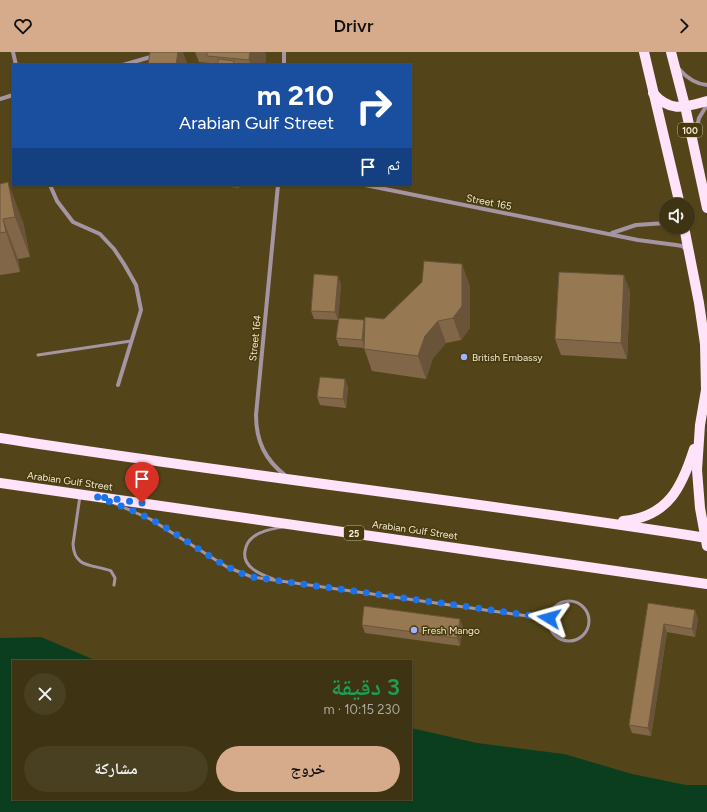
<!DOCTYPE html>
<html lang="ar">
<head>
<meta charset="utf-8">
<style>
  :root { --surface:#3e3413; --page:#493f21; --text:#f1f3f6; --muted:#adaaa0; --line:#574f33; --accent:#d6ab8b }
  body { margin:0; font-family:Figtree,"Noto Naskh Arabic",sans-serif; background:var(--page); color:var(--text); direction:rtl; height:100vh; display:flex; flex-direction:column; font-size:15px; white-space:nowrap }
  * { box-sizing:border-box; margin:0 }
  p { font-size:13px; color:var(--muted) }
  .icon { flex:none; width:22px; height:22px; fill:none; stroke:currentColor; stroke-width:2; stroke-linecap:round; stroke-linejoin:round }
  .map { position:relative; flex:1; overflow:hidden; direction:ltr }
  .panel { position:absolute; left:12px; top:608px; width:400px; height:140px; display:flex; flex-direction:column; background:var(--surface); border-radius:0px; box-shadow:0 1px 3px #0004,0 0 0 1px var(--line); direction:rtl }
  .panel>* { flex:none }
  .top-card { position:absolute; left:12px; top:12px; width:400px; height:122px; border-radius:0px; box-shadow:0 1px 3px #0004,0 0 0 1px var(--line); direction:rtl; background:#1a4fa0; color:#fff; overflow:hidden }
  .buttons { position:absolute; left:659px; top:146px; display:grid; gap:8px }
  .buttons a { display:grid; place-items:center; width:36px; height:36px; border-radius:50%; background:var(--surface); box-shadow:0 1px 3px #0004,0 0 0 1px var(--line); font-size:20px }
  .pin { position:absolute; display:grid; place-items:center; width:34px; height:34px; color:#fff; margin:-41px -17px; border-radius:50% 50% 50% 0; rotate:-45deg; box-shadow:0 0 4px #0007 }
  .pin .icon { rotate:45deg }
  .me { position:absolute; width:44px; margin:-22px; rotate:278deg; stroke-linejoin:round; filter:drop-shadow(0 0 3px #0008) }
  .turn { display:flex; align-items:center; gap:14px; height:84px; padding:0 12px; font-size:18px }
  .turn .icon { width:52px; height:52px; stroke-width:2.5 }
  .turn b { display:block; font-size:28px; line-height:34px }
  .then { display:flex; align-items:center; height:38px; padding:0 12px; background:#0003; gap:8px; font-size:15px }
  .round { display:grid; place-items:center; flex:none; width:42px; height:42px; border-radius:21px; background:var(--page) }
  .head { display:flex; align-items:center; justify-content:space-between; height:68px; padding:0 12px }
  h1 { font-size:24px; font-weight:600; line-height:30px; color:#1e9e55 }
  .cta { display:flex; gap:8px; margin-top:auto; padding:8px 12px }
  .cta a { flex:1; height:46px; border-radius:24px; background:var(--accent); color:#111; font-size:16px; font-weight:600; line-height:46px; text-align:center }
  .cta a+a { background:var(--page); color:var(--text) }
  header { display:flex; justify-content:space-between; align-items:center; height:52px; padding:0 12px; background:var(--accent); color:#111; font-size:18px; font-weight:600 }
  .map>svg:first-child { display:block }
  .water { fill:#0a3e1e }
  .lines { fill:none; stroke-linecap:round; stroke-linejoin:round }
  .lane { stroke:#a594a2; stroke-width:3 }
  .street { stroke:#a594a2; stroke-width:4 }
  .primary { stroke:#ffe3fa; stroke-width:10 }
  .wall { fill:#816747 }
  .shaded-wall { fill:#69543a }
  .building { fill:#967853; stroke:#69543a }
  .route { stroke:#1a73e8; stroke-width:7; stroke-dasharray:0 12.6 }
  .poi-dot { fill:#9eb3fd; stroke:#483a0d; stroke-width:1.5 }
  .labels { text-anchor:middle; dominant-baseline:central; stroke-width:3; stroke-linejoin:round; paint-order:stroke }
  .shield { fill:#483a0d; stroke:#bfb598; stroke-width:1 }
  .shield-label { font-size:9px; font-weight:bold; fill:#f2ead3 }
  .street-label { font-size:10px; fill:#f2ead3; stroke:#483a0d }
  .poi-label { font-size:10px; fill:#f2ead3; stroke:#483a0d; text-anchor:start }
</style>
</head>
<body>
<header><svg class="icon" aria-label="forward" viewBox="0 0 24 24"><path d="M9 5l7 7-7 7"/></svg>Drivr<svg class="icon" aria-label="heart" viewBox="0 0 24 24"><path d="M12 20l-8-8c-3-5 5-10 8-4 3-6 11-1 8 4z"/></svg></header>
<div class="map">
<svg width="707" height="760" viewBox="0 0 707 760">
  <rect width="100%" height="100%" fill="#534519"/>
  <polygon class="water" points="41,585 97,609 13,609 13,747 411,747 411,676 477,691 564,702 632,722 686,733 707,733 707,760 0,760 0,586"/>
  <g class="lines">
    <g class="lane">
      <polyline points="38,303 131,289"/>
      <path d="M80 444 73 492C74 517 94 512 111 519L115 526 114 533"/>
      <polyline points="116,452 150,467 227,515 252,525 549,567"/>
      <path d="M273 527C260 522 242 515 245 499 246 493 248 489 252 486 260 479 272 477 282 475"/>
      <circle cx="569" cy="569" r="20"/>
    </g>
    <g class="street">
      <polyline points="13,0 16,13"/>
      <polyline points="123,13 154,4"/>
      <polyline points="284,13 284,0"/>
      <path d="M679 17C686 25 695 32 707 33"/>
      <polyline points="0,47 13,43"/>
      <polyline points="695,85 699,66 707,53"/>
      <polyline points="50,133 57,149 73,170 100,182 114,197 124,212 136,233 141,258 118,333"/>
      <path d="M278 133 256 363C256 389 265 408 286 424"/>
      <polyline points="365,133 638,188 676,193 682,194 687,198"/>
      <polyline points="612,181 636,173 666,171"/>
    </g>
    <g class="primary">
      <polyline points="644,0 680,153"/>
      <polyline points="671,0 685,54 707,156"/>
      <path d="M653 41C670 61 685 55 707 49"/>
      <polyline points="684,175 699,251 705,292 706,338 700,373 697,418 700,456 707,494"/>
      <path d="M0 386C235 423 472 449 707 486"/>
      <polyline points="0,431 707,532"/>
      <path d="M623 469C668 465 682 435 694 397"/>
    </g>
  </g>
  <g class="wall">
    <polygon points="195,0 265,0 266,4 265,13 210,13 209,11 199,10"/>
    <polygon points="0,132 23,170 30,205 18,207 20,220 0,223"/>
    <polygon points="221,133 239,133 239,136 221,134"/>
    <polygon points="341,232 338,268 314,267 311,259"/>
    <polygon points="470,234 470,276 461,288 446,291 433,306 426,327 372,319 364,296 339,294 336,286 364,268 365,270 384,267"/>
    <polygon points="630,239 627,307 561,303 555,287"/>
    <polygon points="348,335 346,356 320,353 317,345"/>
    <polygon points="648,551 698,566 695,585 667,580 651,684 632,681 629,673"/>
    <polygon points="362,573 463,575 460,594 365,581"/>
  </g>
  <g class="shaded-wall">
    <polygon points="178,0 183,0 188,13 176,13"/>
    <polygon points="250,0 265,0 266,4 265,13 251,13 249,8"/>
    <polygon points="8,130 23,170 30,205 15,165"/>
    <polygon points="3,167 18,207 20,220 6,180"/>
    <polygon points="462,212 470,234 470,276 461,288 453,266"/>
    <polygon points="624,223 630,239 627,307 621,291"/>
    <polygon points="338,224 341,232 338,268 335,260"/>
    <polygon points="364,268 367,276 365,297 362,288"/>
    <polygon points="438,269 446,291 433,306 426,327 418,304 425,284"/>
    <polygon points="345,327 348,335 346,356 343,347"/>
    <polygon points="695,558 698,566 695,585 692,577"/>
    <polygon points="460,567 463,575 460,594 457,586"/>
    <polygon points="664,572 667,580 651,684 648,676"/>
  </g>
  <g class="building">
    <polygon points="150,0 178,0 176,13 148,13"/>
    <polygon points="207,0 250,0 249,8 207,4"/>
    <polygon points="218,7 234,9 233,13 218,13"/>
    <polygon points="8,130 15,165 3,167 6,180 0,181 0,132"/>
    <polygon points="424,209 462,212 462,254 453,266 438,269 425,284 418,304 364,297 365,265 384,267 422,230"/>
    <polygon points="559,220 624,223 621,291 555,287"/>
    <polygon points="314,222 338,224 335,260 311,259"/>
    <polygon points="339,266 364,268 362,288 336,286"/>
    <polygon points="320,325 345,327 343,347 317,345"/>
    <polygon points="648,551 695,558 692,577 664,572 648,676 629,673"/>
    <polygon points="364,554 460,567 457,586 362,573"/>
  </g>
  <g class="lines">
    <path class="route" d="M142 451 95 444C118 453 142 461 163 474 190 490 222 516 252 525L549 566"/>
  </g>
  <g class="poi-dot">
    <circle cx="464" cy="305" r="4"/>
    <circle cx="414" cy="578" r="4"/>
  </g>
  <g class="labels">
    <g class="shield">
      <rect x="678" y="71" width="24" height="14" rx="3"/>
      <rect x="344" y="474" width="20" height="14" rx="3"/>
    </g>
    <g class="shield-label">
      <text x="690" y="78">100</text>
      <text x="354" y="481">25</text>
    </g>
    <g class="street-label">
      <text transform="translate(489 150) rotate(11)">Street 165</text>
      <text transform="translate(255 286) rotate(-84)">Street 164</text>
      <text transform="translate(70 429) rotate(8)">Arabian Gulf Street</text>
      <text transform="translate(415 478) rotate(8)">Arabian Gulf Street</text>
    </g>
    <g class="poi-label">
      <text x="472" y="305">British Embassy</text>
      <text x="422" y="578">Fresh Mango</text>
    </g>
  </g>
</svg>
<div class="buttons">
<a><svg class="icon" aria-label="sound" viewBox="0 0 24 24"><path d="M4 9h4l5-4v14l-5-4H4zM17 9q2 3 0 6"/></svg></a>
</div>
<div class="pin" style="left:142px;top:451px;background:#d93025"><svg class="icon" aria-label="arrive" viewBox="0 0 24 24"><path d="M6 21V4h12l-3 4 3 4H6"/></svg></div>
<svg class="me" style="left:549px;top:566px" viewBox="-20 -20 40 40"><path d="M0-17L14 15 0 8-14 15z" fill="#1a73e8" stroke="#fff" stroke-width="4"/></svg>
<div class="top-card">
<div class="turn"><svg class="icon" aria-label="right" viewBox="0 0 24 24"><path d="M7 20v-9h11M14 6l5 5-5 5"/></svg><div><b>210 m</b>Arabian Gulf Street</div></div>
<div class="then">ثم<svg class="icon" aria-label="arrive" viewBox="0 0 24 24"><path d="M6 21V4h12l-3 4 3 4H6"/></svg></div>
</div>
<section class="panel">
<div class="head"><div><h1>3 دقيقة</h1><p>230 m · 10:15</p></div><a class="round"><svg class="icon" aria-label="close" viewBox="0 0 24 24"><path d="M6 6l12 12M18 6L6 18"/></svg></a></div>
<div class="cta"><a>خروج</a><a>مشاركة</a></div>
</section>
</div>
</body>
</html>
